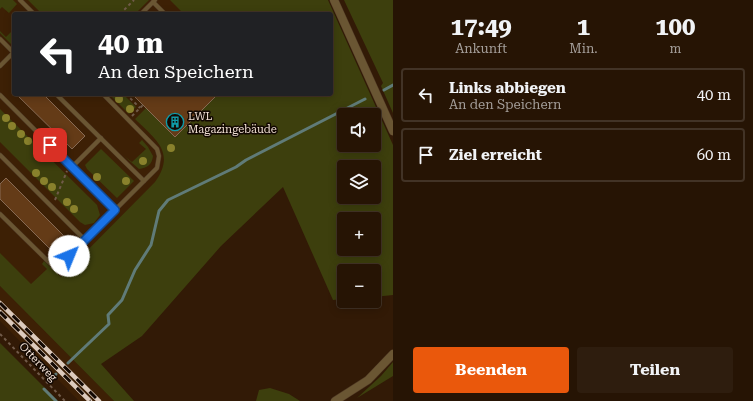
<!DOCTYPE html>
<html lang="de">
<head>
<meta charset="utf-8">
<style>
  :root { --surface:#261404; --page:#2e1d0e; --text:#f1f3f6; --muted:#a49e9a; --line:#423326; --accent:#ea580c }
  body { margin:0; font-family:"Roboto Serif",serif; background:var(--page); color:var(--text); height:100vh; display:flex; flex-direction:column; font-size:15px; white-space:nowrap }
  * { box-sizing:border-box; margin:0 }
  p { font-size:13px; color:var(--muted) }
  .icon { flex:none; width:22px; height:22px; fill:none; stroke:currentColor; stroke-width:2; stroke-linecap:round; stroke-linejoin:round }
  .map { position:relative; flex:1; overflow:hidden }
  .drawer { display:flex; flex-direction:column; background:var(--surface); width:360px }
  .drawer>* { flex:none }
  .guide { position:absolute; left:12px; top:12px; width:321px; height:84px; border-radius:4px; box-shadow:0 2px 10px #0003,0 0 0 1px var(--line); background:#202124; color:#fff; overflow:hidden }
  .fabs { position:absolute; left:337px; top:108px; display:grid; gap:8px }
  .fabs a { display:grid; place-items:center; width:44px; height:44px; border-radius:4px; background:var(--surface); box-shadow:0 2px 10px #0003,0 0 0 1px var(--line); font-size:20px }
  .pin { position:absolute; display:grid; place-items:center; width:34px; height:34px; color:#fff; margin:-17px; border-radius:8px; box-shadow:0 2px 6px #0006 }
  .me { position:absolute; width:44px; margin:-22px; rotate:45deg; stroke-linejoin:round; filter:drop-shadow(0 0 3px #0008) }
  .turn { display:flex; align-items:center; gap:14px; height:84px; padding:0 20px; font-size:18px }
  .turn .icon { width:52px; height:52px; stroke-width:2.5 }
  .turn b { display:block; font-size:28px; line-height:34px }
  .eta { display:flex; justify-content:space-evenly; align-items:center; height:68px; text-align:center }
  .eta b { font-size:24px; font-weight:700; line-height:28px }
  .primary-button { display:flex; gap:8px; margin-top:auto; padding:8px 20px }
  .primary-button a { flex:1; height:46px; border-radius:4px; background:var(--accent); color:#fff; font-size:16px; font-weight:700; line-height:46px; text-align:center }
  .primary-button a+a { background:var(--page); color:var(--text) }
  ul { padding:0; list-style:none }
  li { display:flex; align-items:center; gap:12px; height:54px; margin:0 8px 6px; padding:0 12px; border:2px solid var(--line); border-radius:4px }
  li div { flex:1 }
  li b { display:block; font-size:15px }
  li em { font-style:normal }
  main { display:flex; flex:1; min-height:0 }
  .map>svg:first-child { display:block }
  .built { fill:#3d2005 }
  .green { fill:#3d3f0d; fill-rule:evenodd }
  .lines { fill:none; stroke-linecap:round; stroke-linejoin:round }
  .stream { stroke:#607b78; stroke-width:3 }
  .building { fill:#643b17; stroke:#876a54 }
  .service-casing { stroke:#4d3623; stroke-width:5 }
  .minor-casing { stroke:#4d3623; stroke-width:9 }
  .path { stroke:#715b4a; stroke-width:2; stroke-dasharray:3 3; stroke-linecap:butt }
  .service { stroke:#6a5633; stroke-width:4 }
  .minor { stroke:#6a5633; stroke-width:8 }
  .rail-casing { stroke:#dccabd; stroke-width:4.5 }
  .rail { stroke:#120802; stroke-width:3; stroke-dasharray:9; stroke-linecap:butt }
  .tree { fill:#89812c }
  .route-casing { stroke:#114b97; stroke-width:10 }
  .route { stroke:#1a73e8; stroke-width:7 }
  .labels { text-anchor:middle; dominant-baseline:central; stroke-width:3; stroke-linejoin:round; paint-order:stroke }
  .poi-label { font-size:11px; fill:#f0dfd3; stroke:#120802; text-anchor:start }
  .street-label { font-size:11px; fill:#f0dfd3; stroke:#120802 }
</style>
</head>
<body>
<main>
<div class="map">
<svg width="393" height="401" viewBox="0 0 393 401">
  <rect width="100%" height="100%" fill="#321a06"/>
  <g class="built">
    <polygon points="0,0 324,0 330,14 14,14 14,94 252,94 39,307 0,268"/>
    <polygon points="0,286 25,311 114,401 79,401 0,321"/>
  </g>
  <g class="green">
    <polygon points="0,0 13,0 17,4 9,13 2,7 0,9"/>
    <polygon points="28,0 149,0 135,14 42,14"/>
    <path d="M170 0H328L393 145V295L374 297V271H344V299L333 300 283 187 221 246 142 336 101 364 134 401H114L0 286V253L31 284 47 269 42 264 44 261 61 277 155 182C176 152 156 140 135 119L146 108 175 137 218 94H331V14H184ZM344 115H374V145H344ZM344 167H374V197H344ZM344 219H374V249H344Z"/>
    <polygon points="344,0 393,0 393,113 381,86 383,83"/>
    <polygon points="14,29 14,44 13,46 0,33 0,31 6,37"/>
    <polygon points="109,94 123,94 136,107 129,114"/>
    <polygon points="0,109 97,205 100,215 94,223 85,225 80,222 0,142"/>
    <path d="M142 140 148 147 153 156C152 165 147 168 139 169L124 156 132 162 146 149 139 143Z"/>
    <polygon points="101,149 134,181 117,198 87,169 85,165"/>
    <polygon points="0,343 58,401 0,401"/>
    <polygon points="393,362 393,376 357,398 381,376"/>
    <polygon points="270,388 289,394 300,401 256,401 259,390"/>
  </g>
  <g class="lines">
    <g class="stream">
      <polyline points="384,90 393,85"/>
      <polyline points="68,363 109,324 108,315 122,300 135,270 151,245 159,211 168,200 236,167 246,160 365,99"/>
      <polyline points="50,380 56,374"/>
      <polyline points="44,389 56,401"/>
    </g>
  </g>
  <g class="building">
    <polygon points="16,94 43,94 85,136 72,149"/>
    <polygon points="132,94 218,94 175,137"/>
    <polygon points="6,178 70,242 56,255 0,199 0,184"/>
  </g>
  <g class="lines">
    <defs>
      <g id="service">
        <polyline points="20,0 34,14"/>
        <polyline points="153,2 165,14"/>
        <polyline points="141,14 155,0"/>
        <polyline points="0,39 14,53"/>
        <polyline points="0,66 14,52"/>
        <polyline points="56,94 144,181"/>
        <polyline points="0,95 115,210"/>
        <polyline points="0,155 85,240"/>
        <polyline points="72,167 101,138"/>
        <polyline points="0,214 56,269 157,168 159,156 157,149 103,94"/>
      </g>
      <g id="minor">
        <polyline points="334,0 393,131"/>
        <polyline points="335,401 368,380 393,354"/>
      </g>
    </defs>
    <use href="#service" class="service-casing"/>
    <use href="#minor" class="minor-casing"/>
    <g class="path">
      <polyline points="120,14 134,0"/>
      <polyline points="126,94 140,108"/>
      <polyline points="132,116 143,105"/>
      <polyline points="55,200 67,171"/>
      <polyline points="0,334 65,401"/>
    </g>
    <use href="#service" class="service"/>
    <use href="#minor" class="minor"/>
    <defs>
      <g id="rail">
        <polyline points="0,303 99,401"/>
        <polyline points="0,312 90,401"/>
      </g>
    </defs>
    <use href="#rail" class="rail-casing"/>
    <use href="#rail" class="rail"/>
  </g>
  <g class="tree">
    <circle cx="119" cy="99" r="4"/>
    <circle cx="130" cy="109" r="4"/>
    <circle cx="6" cy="118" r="4"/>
    <circle cx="12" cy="126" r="4"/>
    <circle cx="21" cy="134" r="4"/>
    <circle cx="28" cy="141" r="4"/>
    <circle cx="171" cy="148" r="4"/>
    <circle cx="143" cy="161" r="4"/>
    <circle cx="36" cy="173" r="4"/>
    <circle cx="97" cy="177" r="4"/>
    <circle cx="44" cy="181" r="4"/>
    <circle cx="126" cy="181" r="4"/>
    <circle cx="52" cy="187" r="4"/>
    <circle cx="67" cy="202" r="4"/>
    <circle cx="74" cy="209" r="4"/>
  </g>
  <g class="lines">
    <defs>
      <polyline id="route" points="50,145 115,210 69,256"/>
    </defs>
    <use href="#route" class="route-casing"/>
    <use href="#route" class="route"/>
  </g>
  <defs>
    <symbol id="building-ring" viewBox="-11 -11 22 22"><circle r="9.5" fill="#120802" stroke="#0f9aa8" stroke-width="1.5"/><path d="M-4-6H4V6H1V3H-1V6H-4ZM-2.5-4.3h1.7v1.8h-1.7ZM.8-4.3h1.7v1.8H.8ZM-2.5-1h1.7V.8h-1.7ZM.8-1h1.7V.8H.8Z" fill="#0f9aa8"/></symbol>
  </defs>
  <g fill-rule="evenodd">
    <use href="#building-ring" x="165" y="112" width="20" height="20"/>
  </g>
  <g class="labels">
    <g class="poi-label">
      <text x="188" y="116">LWL<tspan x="188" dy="13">Magazingebäude</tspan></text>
    </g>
    <g class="street-label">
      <text transform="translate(38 362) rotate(46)">Otterweg</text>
    </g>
  </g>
</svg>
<div class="fabs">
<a><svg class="icon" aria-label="sound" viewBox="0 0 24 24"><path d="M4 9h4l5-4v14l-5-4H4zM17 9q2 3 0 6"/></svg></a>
<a><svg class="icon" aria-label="layers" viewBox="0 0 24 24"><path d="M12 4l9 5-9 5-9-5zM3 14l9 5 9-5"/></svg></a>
<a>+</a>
<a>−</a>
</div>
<div class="pin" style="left:50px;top:145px;background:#d93025"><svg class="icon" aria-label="arrive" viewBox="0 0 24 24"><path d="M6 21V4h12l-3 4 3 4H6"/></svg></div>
<svg class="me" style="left:69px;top:256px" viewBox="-20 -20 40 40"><circle r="19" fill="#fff"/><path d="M0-13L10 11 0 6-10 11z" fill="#1a73e8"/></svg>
<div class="guide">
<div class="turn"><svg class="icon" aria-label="left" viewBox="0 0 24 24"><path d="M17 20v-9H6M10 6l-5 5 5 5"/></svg><div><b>40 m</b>An den Speichern</div></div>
</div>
</div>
<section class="drawer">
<div class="eta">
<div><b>17:49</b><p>Ankunft</p></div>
<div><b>1</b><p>Min.</p></div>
<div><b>100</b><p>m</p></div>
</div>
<ul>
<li><svg class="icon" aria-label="left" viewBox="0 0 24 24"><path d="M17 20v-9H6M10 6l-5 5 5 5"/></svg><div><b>Links abbiegen</b><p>An den Speichern</p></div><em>40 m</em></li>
<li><svg class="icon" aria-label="arrive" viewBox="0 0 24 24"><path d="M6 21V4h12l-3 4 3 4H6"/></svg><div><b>Ziel erreicht</b></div><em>60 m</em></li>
</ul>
<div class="primary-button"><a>Beenden</a><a>Teilen</a></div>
</section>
</main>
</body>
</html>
